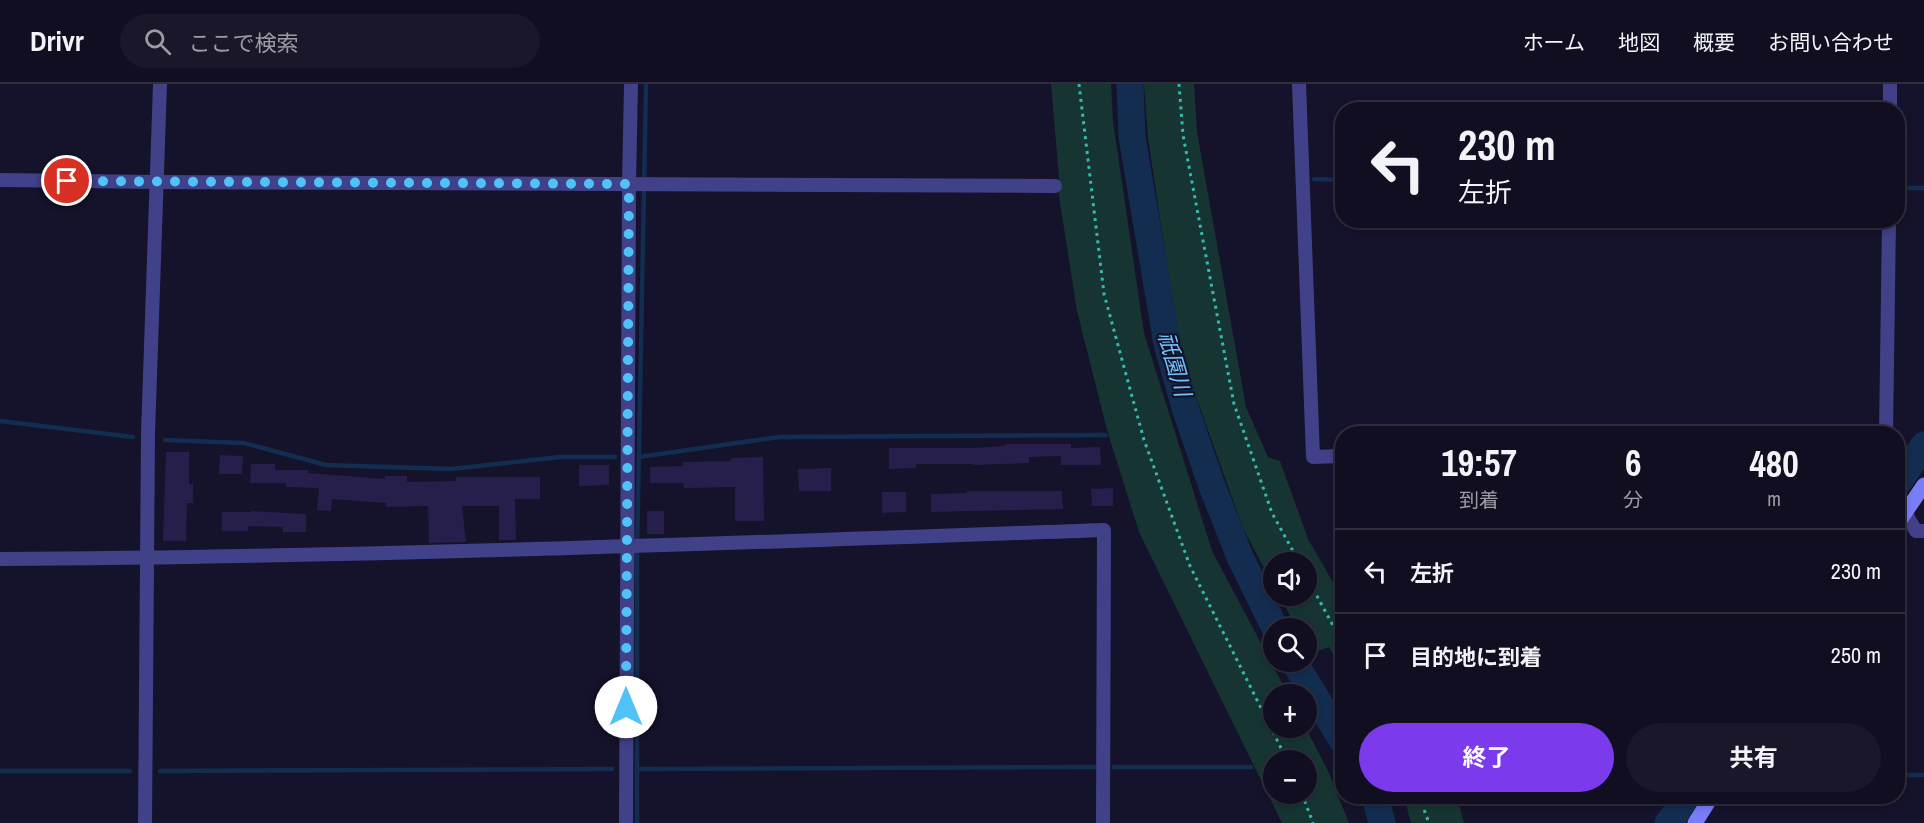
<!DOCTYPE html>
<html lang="ja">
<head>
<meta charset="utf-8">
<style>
  :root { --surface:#100e20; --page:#191729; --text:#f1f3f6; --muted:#9c9ca5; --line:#302e3e; --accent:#7c3aed }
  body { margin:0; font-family:"Archivo Narrow","Noto Sans JP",sans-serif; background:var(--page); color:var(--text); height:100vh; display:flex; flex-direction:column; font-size:22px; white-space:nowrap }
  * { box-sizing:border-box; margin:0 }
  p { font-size:20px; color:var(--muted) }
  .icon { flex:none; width:33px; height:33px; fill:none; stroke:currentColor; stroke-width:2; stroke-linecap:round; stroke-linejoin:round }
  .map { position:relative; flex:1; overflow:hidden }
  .sheet { position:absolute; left:1335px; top:342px; width:570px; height:378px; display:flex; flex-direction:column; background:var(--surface); border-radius:24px; box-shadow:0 3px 9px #0003,0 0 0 2px var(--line) }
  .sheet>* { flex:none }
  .top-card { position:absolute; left:1335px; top:18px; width:570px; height:126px; border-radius:24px; box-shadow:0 3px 9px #0003,0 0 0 2px var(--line); background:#100e20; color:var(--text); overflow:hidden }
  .tools { position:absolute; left:1263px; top:468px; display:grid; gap:12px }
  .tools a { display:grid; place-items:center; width:54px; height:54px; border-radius:50%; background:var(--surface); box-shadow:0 3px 9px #0003,0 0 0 2px var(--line); font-size:30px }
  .pin { position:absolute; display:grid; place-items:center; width:51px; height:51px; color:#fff; margin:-26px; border:3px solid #fff; border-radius:50%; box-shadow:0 2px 6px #0007 }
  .me { position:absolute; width:66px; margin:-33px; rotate:0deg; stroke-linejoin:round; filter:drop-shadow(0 0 4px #0008) }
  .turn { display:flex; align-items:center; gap:21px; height:126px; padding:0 24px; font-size:27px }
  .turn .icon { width:78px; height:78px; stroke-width:2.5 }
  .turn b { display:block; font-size:42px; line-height:51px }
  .eta { display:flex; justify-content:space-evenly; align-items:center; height:102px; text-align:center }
  .eta b { font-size:36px; font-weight:700; line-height:42px }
  .cta { display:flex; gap:12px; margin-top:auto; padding:12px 24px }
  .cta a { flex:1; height:69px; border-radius:36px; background:var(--accent); color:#fff; font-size:24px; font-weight:700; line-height:69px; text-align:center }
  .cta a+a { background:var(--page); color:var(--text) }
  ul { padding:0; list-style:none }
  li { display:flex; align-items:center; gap:18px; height:84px; padding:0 24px; border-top:2px solid var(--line) }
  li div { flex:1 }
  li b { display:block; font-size:22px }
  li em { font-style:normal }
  header { display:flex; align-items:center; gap:36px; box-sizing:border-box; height:84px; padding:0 30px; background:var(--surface); border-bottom:2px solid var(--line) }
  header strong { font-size:28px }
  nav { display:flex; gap:33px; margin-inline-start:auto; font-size:21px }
  .search { width:420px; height:54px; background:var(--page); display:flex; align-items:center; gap:15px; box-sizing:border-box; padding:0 21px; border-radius:33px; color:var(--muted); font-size:22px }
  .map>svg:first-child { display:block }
  .green { fill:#163532; fill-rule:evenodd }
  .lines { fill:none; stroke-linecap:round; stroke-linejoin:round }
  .stream { stroke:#122d50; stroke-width:4.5 }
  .river { stroke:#122d50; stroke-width:27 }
  .building { fill:#261f4b }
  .path { stroke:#36b9aa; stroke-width:3; stroke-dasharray:3 4.5; stroke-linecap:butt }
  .street { stroke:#404188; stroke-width:14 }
  .secondary { stroke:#797dfa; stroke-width:15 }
  .route { stroke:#4fc3f7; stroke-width:10; stroke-dasharray:0 18 }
  .labels { text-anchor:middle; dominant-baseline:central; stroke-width:4.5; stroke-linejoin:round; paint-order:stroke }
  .water-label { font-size:22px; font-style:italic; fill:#70c2f9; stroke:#15122b }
</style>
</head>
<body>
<header>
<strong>Drivr</strong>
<div class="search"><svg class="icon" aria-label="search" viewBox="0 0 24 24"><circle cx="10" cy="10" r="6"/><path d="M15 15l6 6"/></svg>ここで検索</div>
<nav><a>ホーム</a><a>地図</a><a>概要</a><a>お問い合わせ</a></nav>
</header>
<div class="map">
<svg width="1924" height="739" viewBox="0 0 1924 739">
  <rect width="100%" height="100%" fill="#15122b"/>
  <g class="green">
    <path d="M1051 0H1111L1113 37 1144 249 1212 467 1288 610H1274V644H1306L1328 687 1349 739H1282L1139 448 1107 346 1077 227 1059 112V94ZM1274 676H1306V710H1274Z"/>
    <polygon points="1144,0 1194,0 1197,48 1246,323 1268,373 1280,377 1308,455 1342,514 1342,588 1329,563 1310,570 1307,563 1306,544 1297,544 1279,512 1306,512 1306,478 1274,478 1273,501 1243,444 1180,268 1148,54"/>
    <polygon points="1404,713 1457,713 1464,739 1411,739"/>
  </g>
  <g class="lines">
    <g class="stream">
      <polyline points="1314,95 1342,96"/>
      <polyline points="1902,104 1924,104"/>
      <polyline points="0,337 133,353"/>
      <polyline points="165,356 244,359 326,381 451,385 560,373 615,373"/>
      <polyline points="639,373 779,353 1106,351"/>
      <polyline points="1114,683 1251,683"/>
      <polyline points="637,685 1094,683"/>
      <polyline points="0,687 130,687"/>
      <polyline points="160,687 612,685"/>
      <polyline points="1898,691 1924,691"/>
      <polyline points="637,739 637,469 646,0"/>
    </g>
    <g class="river">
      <polyline points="1130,0 1132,53 1167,260 1186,327 1212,402 1240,473 1275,544"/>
      <polyline points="1898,399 1924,361"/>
      <polyline points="1294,578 1342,656"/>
      <polyline points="1375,712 1382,739"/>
      <polyline points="1668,739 1689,712"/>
    </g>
  </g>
  <g class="building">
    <polygon points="1005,360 1071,360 1071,364 1100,363 1101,381 1061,381 1061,372 1029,373 1029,379 973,381 973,380 916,380 916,384 889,385 889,364 972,364 1005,362"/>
    <polygon points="166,368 189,368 189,400 193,400 193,419 187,419 186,457 163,457"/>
    <polygon points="220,371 243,372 242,390 219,390"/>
    <polygon points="763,373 764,437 735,437 735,403 684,404 683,399 650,399 650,383 683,382 683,378 731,377 731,374"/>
    <polygon points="251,380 275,380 275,386 308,386 308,389 385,395 385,392 407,392 407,398 456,397 456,393 540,393 540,415 515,415 516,456 499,456 499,422 462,422 466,458 429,459 428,422 386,423 386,419 332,415 331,427 317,426 319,404 286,403 286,399 250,399"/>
    <polygon points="579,381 609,381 609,401 579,402"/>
    <polygon points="831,384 831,407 799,407 798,385"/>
    <polygon points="1113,404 1113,422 1092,422 1091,405"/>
    <polygon points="967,407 1062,407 1063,425 931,428 931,410 967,409"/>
    <polygon points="882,408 906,408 906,428 882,429"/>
    <polygon points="251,427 306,430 306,448 283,448 283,443 248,442 248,447 222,447 222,428 251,428"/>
    <rect x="647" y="427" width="17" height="23"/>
  </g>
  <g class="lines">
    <g class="path">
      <polyline points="1079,0 1104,210 1144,356 1190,482 1287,676"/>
      <polyline points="1179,0 1183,51 1234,320 1272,429 1299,478"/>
      <polyline points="1306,492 1342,558"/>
      <polyline points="1302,710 1313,739"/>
      <polyline points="1419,712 1429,739"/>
    </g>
    <g class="street">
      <polyline points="1299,0 1313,373 1342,372"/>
      <polyline points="1890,26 1890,0"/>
      <polyline points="0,96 156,98 1055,102"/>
      <polyline points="1886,350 1889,136"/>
      <polyline points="1898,417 1916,447 1924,447"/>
      <path d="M0 475C368 473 736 459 1104 446L1103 739"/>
      <polyline points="145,739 148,350 160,0"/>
      <polyline points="626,739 629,100 631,0"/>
    </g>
    <g class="secondary">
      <polyline points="1898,439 1924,401"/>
      <polyline points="1695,739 1712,712"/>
    </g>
  </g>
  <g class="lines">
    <polyline class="route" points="67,97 629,100 626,623"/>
  </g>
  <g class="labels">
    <g class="water-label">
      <text transform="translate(1175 280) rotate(74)">祇園川</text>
    </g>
  </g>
</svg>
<div class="tools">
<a><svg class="icon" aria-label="sound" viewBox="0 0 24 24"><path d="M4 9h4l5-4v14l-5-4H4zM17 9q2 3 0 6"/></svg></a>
<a><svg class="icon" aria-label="search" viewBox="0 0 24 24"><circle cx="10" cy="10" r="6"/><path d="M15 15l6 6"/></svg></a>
<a>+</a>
<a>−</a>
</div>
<div class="pin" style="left:67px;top:97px;background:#d93025"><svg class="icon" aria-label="arrive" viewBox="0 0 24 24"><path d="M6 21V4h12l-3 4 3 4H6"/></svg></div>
<svg class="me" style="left:626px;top:623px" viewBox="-20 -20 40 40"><circle r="19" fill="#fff"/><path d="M0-13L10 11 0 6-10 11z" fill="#4fc3f7"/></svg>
<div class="top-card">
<div class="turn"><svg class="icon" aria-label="left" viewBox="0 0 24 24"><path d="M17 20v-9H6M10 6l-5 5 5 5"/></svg><div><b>230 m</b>左折</div></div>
</div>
<section class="sheet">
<div class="eta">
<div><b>19:57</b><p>到着</p></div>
<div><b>6</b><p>分</p></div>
<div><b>480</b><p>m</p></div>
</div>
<ul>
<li><svg class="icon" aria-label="left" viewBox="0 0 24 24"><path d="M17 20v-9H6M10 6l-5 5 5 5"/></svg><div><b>左折</b></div><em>230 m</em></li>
<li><svg class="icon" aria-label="arrive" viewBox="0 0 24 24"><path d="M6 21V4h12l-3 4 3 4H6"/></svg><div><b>目的地に到着</b></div><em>250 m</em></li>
</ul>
<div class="cta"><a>終了</a><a>共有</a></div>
</section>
</div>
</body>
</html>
